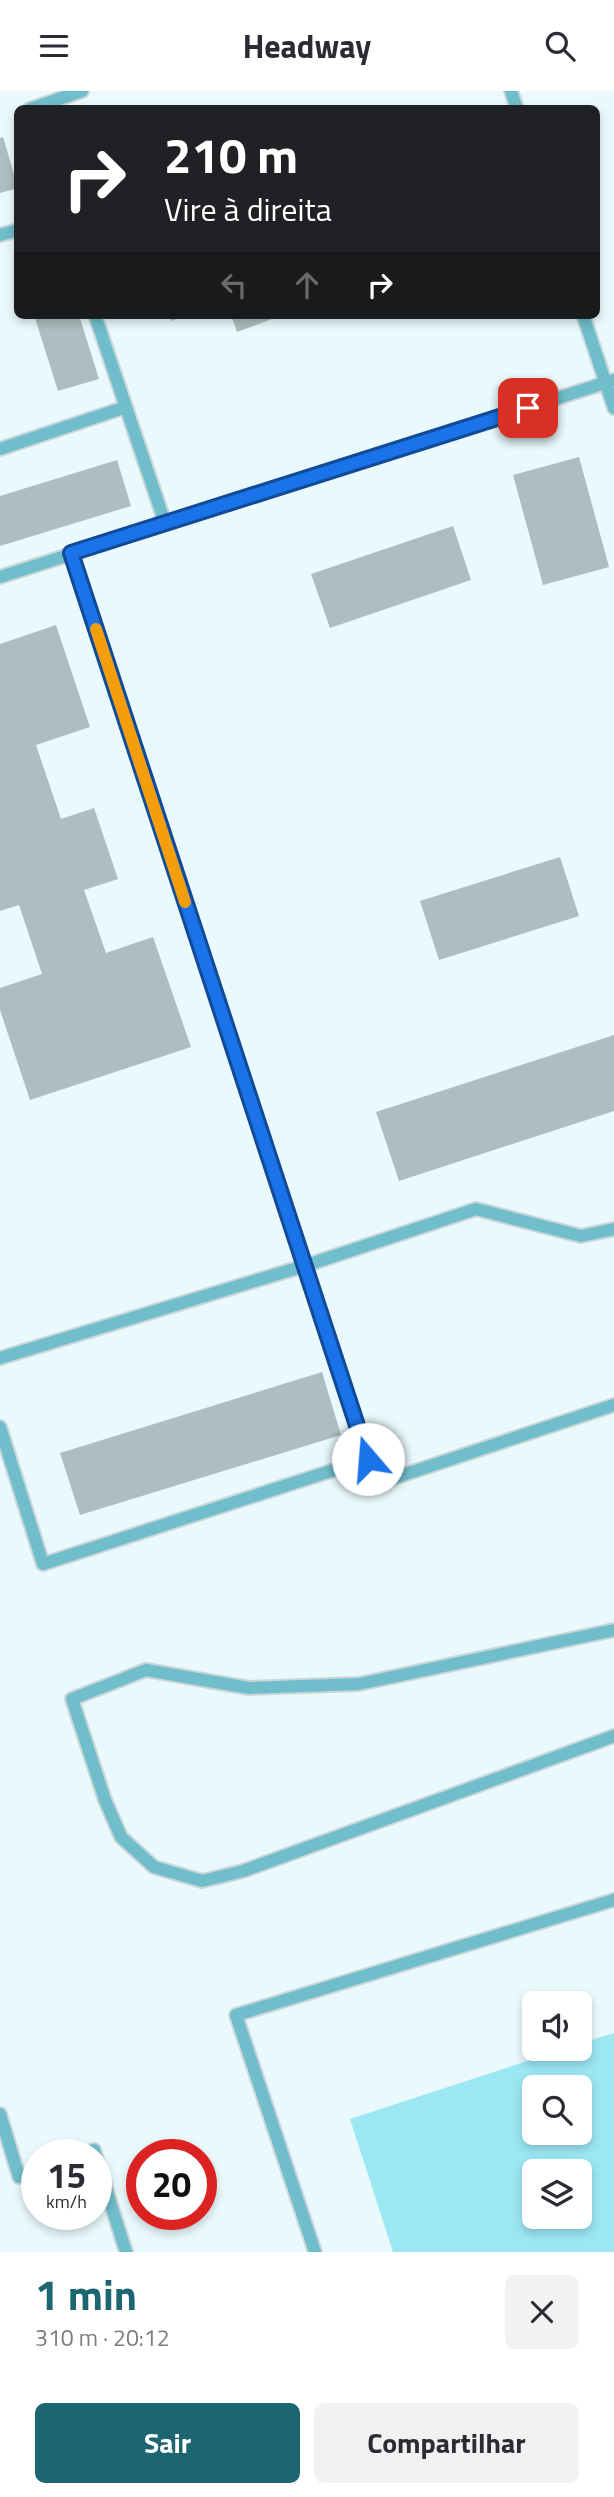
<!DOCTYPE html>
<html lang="pt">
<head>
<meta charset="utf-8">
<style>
  :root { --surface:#fff; --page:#f2f2f3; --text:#2b2b33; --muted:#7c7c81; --accent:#1b6671 }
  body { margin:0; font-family:"Titillium Web",sans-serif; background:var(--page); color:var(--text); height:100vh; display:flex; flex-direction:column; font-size:26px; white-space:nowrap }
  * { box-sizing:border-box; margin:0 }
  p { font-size:23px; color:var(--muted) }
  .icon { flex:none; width:38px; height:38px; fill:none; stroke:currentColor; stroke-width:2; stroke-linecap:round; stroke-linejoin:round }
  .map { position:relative; height:2161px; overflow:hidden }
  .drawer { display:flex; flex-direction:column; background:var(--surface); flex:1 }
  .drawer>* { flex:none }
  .banner { position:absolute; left:14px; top:14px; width:586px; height:214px; border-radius:10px; box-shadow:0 4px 10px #0003; background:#202124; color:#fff; overflow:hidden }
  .controls { position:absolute; left:522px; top:1900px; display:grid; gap:14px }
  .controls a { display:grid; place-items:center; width:70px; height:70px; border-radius:10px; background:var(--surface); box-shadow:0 4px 10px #0003; font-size:35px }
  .speed { position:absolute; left:21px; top:2048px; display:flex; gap:14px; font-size:35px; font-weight:700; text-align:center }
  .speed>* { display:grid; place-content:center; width:91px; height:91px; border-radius:50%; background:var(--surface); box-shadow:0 4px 10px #0003; line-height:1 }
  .speed small { font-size:18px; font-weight:400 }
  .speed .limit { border:10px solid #d22; background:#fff; color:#111 }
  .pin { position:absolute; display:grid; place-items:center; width:60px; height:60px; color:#fff; margin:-30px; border-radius:14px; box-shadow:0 4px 10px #0006 }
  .me { position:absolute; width:77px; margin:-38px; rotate:342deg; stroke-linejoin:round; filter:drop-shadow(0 0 5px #0008) }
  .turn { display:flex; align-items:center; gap:24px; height:147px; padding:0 35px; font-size:32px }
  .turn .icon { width:91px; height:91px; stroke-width:2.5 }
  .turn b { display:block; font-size:49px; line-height:60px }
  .lanes { display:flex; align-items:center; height:66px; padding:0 35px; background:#0003; justify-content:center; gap:35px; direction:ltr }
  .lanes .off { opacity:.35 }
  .round { display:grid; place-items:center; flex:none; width:74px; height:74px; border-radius:10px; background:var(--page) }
  .overview { display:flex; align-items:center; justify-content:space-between; height:119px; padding:0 35px }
  h1 { font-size:42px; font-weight:700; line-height:52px; color:var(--accent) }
  .primary-button { display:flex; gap:14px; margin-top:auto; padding:14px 35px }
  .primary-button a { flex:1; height:80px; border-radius:10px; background:var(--accent); color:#fff; font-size:28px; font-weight:700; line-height:80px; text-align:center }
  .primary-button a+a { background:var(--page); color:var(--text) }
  header { display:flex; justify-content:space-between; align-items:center; height:91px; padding:0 35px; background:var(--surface); font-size:32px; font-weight:700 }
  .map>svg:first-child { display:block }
  .green { fill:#9ce7f4; fill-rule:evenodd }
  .building { fill:#aebdc0 }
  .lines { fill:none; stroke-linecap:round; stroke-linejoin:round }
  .lane-casing { stroke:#c8d6d9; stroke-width:16 }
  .lane { stroke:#70bdcb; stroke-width:12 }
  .route-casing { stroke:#114b97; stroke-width:18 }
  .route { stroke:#1a73e8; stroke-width:12 }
  .slow { stroke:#f59e0b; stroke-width:12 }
</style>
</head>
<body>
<header><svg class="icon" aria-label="menu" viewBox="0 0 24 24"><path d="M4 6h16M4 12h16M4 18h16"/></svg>Headway<svg class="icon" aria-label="search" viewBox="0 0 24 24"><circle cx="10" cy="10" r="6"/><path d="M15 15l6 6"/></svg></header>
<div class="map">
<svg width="614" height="2161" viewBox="0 0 614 2161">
  <rect width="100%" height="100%" fill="#e9f9fc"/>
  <path class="green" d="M614 1942V2161H393L350 2028 564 1958H579V1953ZM534 1997H579V2042H534ZM534 2081H579V2126H534Z"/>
  <g class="building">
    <polygon points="3,46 18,97 0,102 0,47"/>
    <polygon points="34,224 79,224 99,288 58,300"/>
    <polygon points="169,224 188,224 171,230"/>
    <polygon points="231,224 283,224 237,241"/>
    <polygon points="579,366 609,476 543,494 513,384"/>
    <polygon points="117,369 131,415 0,455 0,405"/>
    <polygon points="453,435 471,489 330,537 311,483"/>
    <polygon points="56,534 90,636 36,654 61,728 94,717 118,788 84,799 106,862 153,846 191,956 30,1009 0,919 0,897 42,883 19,814 0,820 0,553"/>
    <polygon points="560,766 579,825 439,869 420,810"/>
    <polygon points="614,944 614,1020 399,1090 376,1021"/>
    <polygon points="322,1281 341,1344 80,1424 60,1362"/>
  </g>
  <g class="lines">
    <defs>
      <g id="lane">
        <polyline points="511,0 517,18"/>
        <polyline points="30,18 82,0"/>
        <polyline points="0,144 18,139"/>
        <polyline points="95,224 165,432"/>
        <polyline points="583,224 614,317"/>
        <polyline points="0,358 126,316"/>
        <polyline points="71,462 376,1393 614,1314"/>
        <polyline points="0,486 614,289"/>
        <polyline points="0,1267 304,1175 476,1118 581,1145 614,1138"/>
        <polyline points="0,1336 43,1473 368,1368"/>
        <polyline points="614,1539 359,1593 249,1597 146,1579 72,1608 105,1709 121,1746 154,1776 202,1790 243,1780 614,1645"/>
        <polyline points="0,2023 19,2086 37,2080"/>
        <polyline points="83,2063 94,2059 95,2063"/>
        <polyline points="96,2066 126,2161"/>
        <polyline points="315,2161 236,1924 614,1809"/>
      </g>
    </defs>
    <use href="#lane" class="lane-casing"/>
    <use href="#lane" class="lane"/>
  </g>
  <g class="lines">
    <defs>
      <polyline id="route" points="368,1368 71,462 528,317"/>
    </defs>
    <use href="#route" class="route-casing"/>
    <use href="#route" class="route"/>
    <polyline class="slow" points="96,538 185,811"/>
  </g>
</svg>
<div class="controls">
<a><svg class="icon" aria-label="sound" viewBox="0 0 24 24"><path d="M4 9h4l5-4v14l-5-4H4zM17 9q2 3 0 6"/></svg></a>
<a><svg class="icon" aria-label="search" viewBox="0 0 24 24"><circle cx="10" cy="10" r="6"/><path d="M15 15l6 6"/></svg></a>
<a><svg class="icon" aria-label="layers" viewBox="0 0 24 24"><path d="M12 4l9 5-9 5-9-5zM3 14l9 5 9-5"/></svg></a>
</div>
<div class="speed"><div>15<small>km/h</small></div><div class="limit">20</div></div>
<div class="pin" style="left:528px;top:317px;background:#d93025"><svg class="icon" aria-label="arrive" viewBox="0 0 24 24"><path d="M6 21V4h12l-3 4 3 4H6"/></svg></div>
<svg class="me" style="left:368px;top:1368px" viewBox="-20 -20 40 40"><circle r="19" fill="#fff"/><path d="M0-13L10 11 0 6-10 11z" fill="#1a73e8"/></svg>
<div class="banner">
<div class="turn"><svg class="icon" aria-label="right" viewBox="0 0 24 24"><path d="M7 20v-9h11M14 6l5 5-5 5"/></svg><div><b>210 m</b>Vire à direita</div></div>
<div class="lanes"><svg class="icon off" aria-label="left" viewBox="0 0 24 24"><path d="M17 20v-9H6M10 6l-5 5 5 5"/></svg><svg class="icon off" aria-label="ahead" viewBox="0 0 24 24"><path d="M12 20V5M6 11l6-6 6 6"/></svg><svg class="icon" aria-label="right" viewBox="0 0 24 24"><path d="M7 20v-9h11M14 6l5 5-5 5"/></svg></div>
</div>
</div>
<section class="drawer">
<div class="overview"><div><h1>1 min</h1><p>310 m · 20:12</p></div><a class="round"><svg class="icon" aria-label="close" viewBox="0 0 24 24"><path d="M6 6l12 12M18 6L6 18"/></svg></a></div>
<div class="primary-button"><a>Sair</a><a>Compartilhar</a></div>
</section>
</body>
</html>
